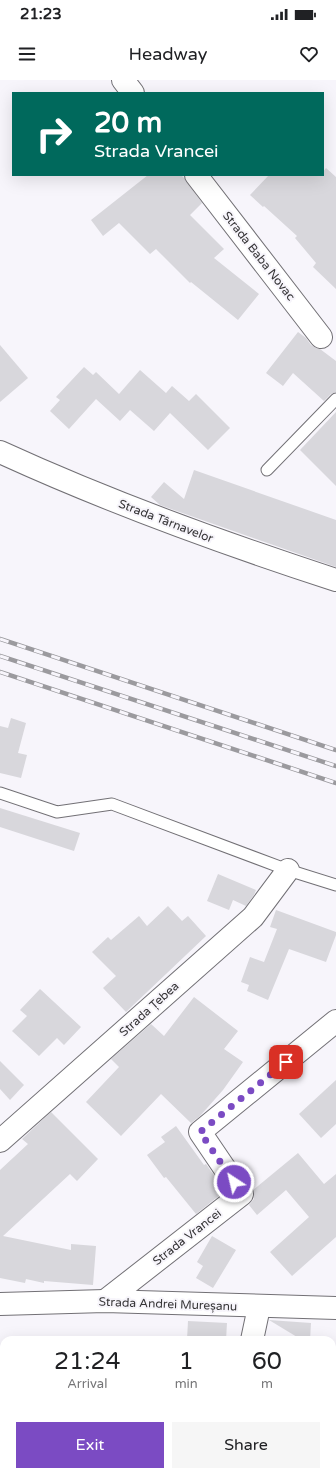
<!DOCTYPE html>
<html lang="en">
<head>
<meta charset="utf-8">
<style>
  :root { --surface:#fff; --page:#f6f6f6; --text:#202124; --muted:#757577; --accent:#7b4bc3 }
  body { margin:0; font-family:"Varela Round",sans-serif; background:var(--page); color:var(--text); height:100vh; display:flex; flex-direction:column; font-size:15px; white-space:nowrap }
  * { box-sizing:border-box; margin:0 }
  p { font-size:13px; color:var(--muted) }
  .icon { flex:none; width:22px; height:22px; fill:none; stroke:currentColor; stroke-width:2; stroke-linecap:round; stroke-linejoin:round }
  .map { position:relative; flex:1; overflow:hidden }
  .details { position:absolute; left:0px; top:1256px; width:336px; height:140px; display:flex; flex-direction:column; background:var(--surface); border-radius:12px 12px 0 0; box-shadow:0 4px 16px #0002 }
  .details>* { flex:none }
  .banner { position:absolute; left:12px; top:12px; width:312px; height:84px; border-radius:0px; box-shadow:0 4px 16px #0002; background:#00695c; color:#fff; overflow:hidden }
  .pin { position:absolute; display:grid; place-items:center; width:34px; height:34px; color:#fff; margin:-17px; border-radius:8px; box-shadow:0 2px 6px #0006 }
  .me { position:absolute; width:44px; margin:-22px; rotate:325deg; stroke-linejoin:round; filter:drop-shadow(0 0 3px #0008) }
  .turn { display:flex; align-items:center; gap:14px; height:84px; padding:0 16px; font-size:18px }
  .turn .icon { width:52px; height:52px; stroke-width:2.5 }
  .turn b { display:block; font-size:28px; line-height:34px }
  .eta { display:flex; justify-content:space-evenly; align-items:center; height:68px; text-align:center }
  .eta b { font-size:24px; font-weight:600; line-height:28px }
  .button { display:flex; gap:8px; margin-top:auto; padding:8px 16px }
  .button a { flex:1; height:46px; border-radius:0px; background:var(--accent); color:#fff; font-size:16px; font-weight:600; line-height:46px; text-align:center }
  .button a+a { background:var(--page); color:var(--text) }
  .status { display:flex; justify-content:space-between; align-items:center; height:28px; padding:0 20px; background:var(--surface); direction:ltr }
  .status svg { height:11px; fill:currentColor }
  header { display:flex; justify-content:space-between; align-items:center; height:52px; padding:0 16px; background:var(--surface); font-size:18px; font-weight:600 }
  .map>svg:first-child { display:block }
  .building { fill:#d8d7dc }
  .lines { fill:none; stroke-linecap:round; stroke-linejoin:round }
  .service-casing { stroke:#727075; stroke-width:13 }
  .minor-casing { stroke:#727075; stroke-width:24 }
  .service { stroke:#fff; stroke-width:11 }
  .minor { stroke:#fff; stroke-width:22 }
  .rail-casing { stroke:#9b9a9e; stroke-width:4.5 }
  .rail { stroke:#f7f5fb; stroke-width:3; stroke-dasharray:9; stroke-linecap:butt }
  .route { stroke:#7b4bc3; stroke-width:7; stroke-dasharray:0 12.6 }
  .labels { text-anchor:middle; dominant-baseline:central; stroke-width:4; stroke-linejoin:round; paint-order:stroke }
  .street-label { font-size:12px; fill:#363537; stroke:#f7f5fb }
</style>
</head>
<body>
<div class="status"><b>21:23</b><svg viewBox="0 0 49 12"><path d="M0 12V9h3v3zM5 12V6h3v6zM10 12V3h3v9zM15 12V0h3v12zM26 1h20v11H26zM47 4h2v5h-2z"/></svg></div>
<header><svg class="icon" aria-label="menu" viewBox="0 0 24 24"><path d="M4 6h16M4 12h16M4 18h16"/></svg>Headway<svg class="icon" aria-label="heart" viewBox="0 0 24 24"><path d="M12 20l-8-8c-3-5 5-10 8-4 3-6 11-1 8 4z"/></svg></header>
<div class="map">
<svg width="336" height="1396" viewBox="0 0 336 1396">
  <rect width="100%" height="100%" fill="#f7f5fb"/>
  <g class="building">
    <polygon points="326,88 336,97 336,209 313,187 316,183 295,158 297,156 264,126 263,127 250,115 269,95 323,95 323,92"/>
    <polygon points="148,95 181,95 185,99 202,123 190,135 224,169 214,178 259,214 238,240 191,202 190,203 156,169 150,174 119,143 103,156 91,140"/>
    <polygon points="298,252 306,258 311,265 316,268 320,269 336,281 336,312 331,314 324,321 293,293 283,306 266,293"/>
    <polygon points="0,265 28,298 0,322"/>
    <polygon points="84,287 93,295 96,292 119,314 140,290 166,313 172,306 189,321 196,314 230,348 208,370 170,333 154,351 130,330 120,341 96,319 69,349 50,331 60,320 56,317"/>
    <polygon points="336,332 336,406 300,370"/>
    <polygon points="194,390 336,440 336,487 171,429 160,425 151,417 164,402 184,419"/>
    <polygon points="11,638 26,643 18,673 27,675 21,698 0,693 0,646 8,648"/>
    <polygon points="0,728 80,753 74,771 0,747"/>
    <polygon points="218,794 256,810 254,815 246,826 233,820 229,830 207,821"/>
    <polygon points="168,826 182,841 188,836 206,856 126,932 103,908 116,896 92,872 108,857 111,860 139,836 147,846"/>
    <polygon points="276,830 336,852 336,855 326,882 289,869 268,920 247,911 249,905 241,902 250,877 264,882 277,849 270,847"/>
    <polygon points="40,909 81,947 64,965 57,958 39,976 12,951 27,936 20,930"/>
    <polygon points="194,917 238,951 224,969 243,982 223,1010 200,1036 191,1043 161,1014 121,1056 86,1022 119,987 111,979 151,944 164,956"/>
    <polygon points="0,981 24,1005 10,1020 0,1009"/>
    <polygon points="336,1000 336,1044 321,1058 299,1034"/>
    <polygon points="51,1032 98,1079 77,1101 70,1094 3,1156 71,1170 71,1164 96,1166 93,1205 44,1201 44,1203 26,1199 25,1203 0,1198 0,1090 28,1064 22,1059"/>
    <polygon points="176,1046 204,1085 206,1084 225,1111 196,1134 166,1097 164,1098 147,1075 165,1062 161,1057"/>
    <polygon points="298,1073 324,1104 336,1094 336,1157 292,1196 270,1172 309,1137 286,1110 257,1135 249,1125 254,1119 253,1110"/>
    <polygon points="212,1156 236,1170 213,1208 196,1198 203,1186 197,1182"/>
    <polygon points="269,1240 311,1243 310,1260 302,1260"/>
    <polygon points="188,1241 227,1243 226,1260 187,1260"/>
  </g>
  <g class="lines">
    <defs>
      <g id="service">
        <polyline points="267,390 336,319"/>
        <polyline points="0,713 57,732 112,724 288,790 336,805"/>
      </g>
      <g id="minor">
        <polyline points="123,0 133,13"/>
        <polyline points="196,95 321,257"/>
        <path d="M0 372C109 422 222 463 336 500"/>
        <polyline points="0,1061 253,837 288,790"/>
        <polyline points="105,1221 242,1114 200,1052 336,941"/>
        <polyline points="0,1224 105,1221 336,1228"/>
        <polyline points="252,1260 259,1227"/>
        <polyline points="223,1396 223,1392"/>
      </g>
    </defs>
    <use href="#service" class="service-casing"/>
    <use href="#minor" class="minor-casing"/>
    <use href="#service" class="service"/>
    <use href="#minor" class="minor"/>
    <defs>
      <g id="rail">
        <polyline points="0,559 336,670"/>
        <polyline points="0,576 336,686"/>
        <polyline points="0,592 336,703"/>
      </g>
    </defs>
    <use href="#rail" class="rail-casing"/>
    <use href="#rail" class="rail"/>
  </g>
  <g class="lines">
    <polyline class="route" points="234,1102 200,1052 286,982"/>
  </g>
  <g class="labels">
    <g class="street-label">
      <text transform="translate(259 176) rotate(52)">Strada Baba Novac</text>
      <text transform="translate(166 441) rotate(21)">Strada Târnavelor</text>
      <text transform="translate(149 929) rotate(-42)">Strada Țebea</text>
      <text transform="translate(187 1157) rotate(-38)">Strada Vrancei</text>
      <text transform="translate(168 1224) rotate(2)">Strada Andrei Mureșanu</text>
    </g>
  </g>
</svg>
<div class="pin" style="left:286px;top:982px;background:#d93025"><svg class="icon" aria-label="arrive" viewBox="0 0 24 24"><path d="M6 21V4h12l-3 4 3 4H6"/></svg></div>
<svg class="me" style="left:234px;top:1102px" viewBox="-20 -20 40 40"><circle r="17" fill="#7b4bc3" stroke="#fff" stroke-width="3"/><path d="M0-11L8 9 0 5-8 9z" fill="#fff"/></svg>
<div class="banner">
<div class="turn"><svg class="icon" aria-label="right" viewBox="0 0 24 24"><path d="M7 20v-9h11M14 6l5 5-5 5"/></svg><div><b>20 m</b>Strada Vrancei</div></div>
</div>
<section class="details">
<div class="eta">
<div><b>21:24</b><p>Arrival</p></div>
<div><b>1</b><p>min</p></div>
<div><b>60</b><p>m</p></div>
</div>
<div class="button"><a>Exit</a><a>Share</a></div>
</section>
</div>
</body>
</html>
